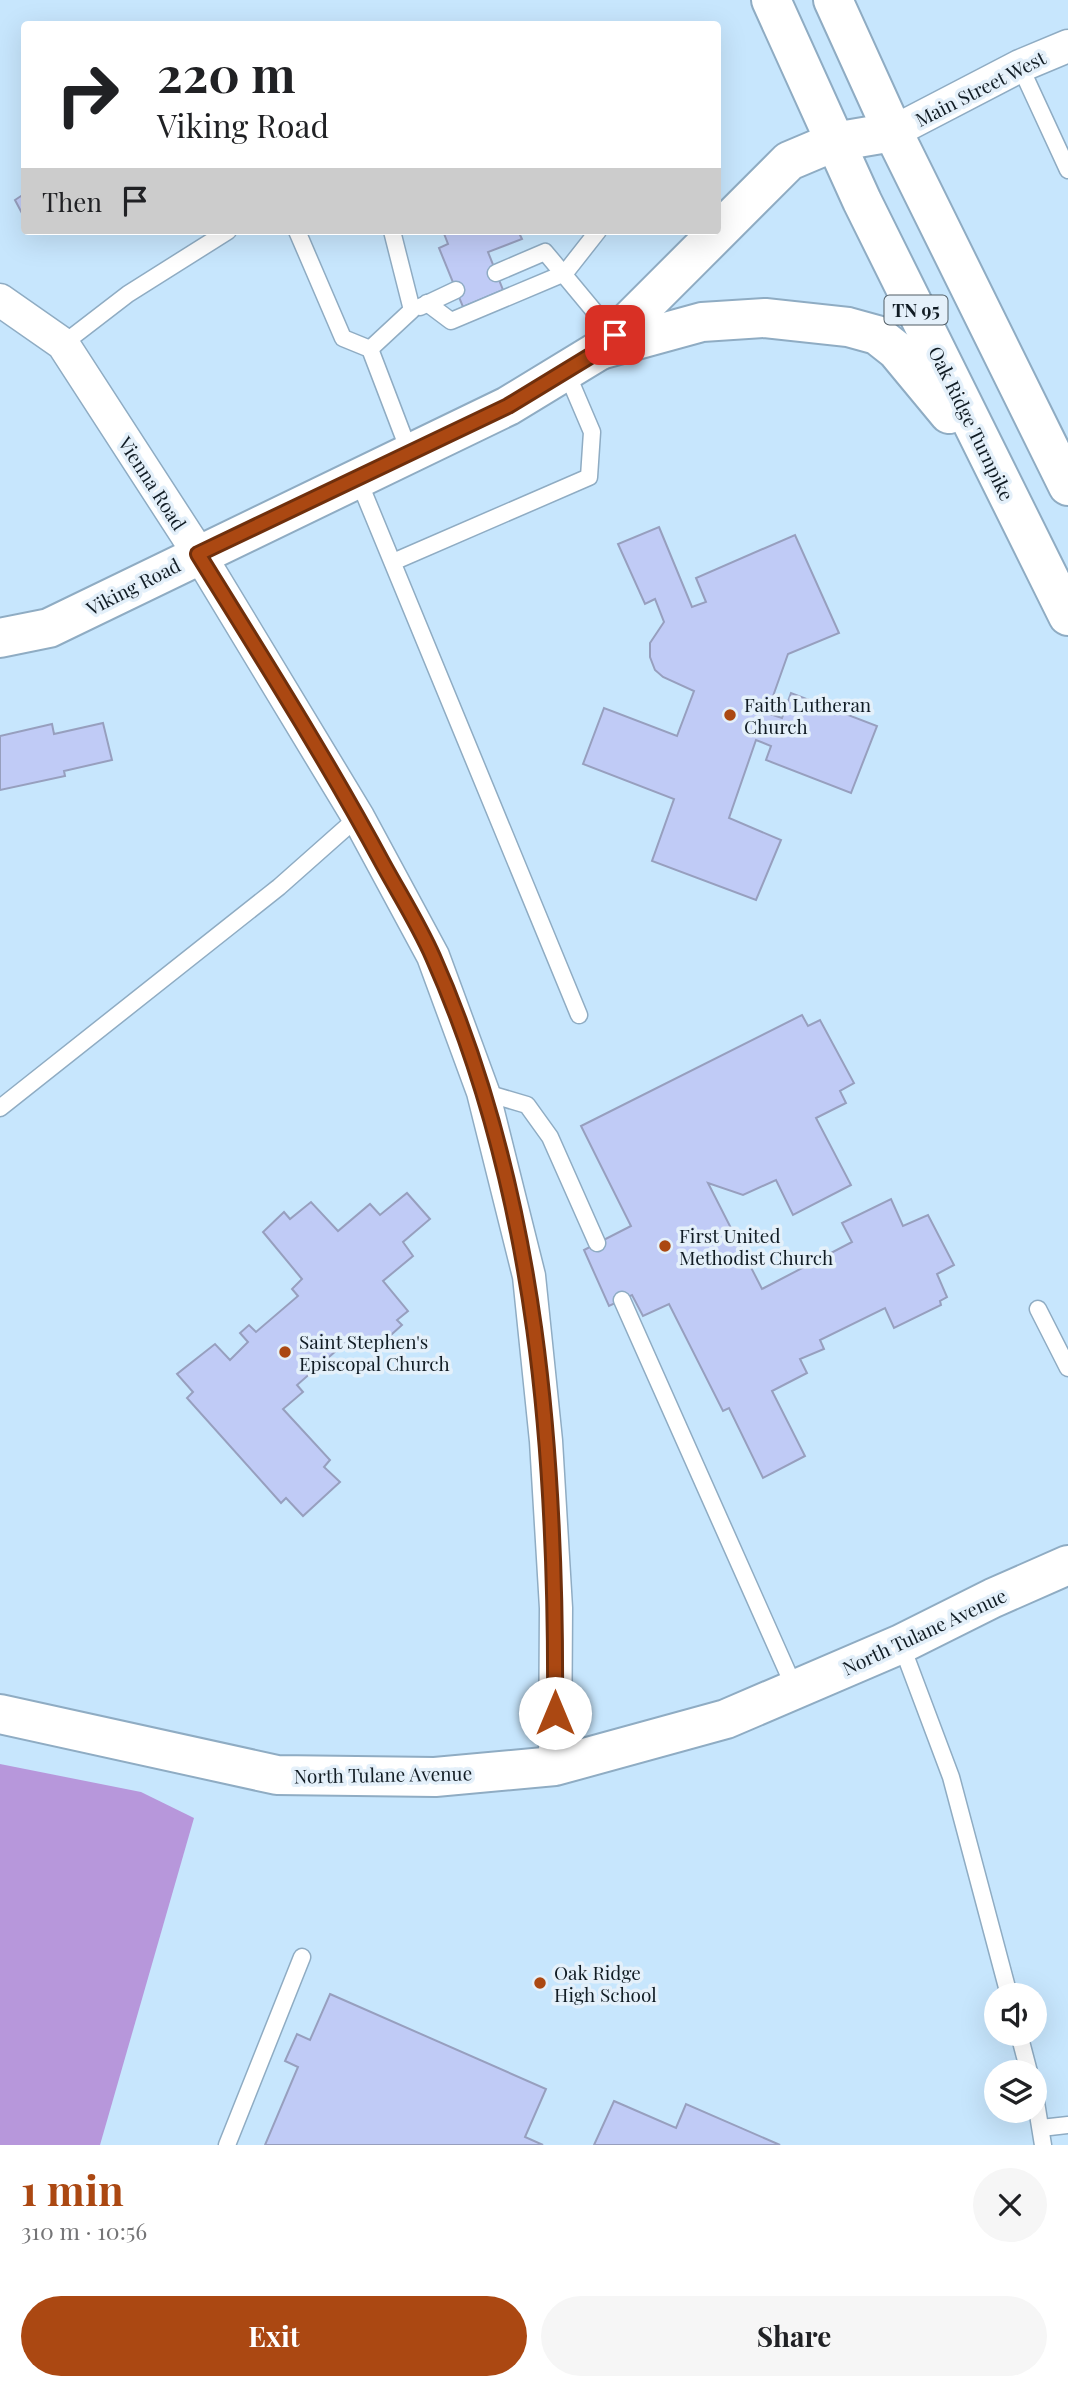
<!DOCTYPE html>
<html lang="en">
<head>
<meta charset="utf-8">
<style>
  :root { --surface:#fff; --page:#f6f6f6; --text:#202124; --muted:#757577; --accent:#ab4812 }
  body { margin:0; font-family:"Playfair Display",serif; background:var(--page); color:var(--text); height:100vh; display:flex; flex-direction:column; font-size:26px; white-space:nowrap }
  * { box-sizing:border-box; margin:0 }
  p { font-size:23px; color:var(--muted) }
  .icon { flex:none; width:38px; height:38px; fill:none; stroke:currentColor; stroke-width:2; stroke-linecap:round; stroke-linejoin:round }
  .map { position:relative; height:2145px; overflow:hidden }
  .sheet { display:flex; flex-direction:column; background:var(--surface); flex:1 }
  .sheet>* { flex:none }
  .top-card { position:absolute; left:21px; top:21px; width:700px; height:214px; border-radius:7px; box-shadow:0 7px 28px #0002; background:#fff; color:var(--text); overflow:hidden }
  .buttons { position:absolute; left:984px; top:1983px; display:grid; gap:14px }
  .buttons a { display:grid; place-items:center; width:63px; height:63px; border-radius:50%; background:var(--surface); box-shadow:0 7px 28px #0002; font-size:35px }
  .pin { position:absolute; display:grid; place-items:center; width:60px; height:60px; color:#fff; margin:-30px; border-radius:14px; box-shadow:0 4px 10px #0006 }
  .me { position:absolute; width:77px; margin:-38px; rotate:0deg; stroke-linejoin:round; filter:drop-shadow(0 0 5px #0008) }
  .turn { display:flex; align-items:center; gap:24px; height:147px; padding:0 21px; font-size:32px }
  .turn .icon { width:91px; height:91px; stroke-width:2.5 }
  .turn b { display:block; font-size:49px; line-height:60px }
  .then { display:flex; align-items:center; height:66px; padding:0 21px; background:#0003; gap:14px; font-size:26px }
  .round { display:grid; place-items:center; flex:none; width:74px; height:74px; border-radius:37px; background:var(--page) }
  .overview { display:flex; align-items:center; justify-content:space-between; height:119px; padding:0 21px }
  h1 { font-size:42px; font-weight:700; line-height:52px; color:var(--accent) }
  .cta { display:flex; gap:14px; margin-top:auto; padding:14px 21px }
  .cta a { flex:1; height:80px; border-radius:42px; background:var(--accent); color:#fff; font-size:28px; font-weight:700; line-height:80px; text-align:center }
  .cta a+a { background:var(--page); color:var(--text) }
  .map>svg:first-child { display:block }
  .forest { fill:#b797db }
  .building { fill:#c0cbf6; stroke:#979fbe; stroke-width:2 }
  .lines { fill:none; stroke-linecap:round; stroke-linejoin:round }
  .service-casing { stroke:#8facc3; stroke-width:19 }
  .minor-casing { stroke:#8facc3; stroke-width:35 }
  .tertiary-casing { stroke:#8facc3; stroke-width:42 }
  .trunk-casing { stroke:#8facc3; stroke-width:42 }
  .service { stroke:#fff; stroke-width:16 }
  .minor { stroke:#fff; stroke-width:32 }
  .tertiary { stroke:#fff; stroke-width:38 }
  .trunk { stroke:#fff; stroke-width:38 }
  .route-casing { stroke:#6f2f0c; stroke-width:18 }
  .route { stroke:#ab4812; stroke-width:12 }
  .poi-dot { fill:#ab4812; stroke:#e4f0fa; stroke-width:2.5 }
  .labels { text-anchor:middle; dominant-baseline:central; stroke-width:7; stroke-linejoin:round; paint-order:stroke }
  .shield { fill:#e4f0fa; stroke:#505c64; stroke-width:2 }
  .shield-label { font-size:18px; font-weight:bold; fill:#111c24 }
  .street-label { font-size:19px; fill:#111c24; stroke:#e4f0fa }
  .poi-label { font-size:19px; fill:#111c24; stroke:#e4f0fa; text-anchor:start }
</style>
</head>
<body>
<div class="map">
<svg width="1068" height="2145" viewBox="0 0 1068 2145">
  <rect width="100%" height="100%" fill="#c7e6fd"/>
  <polygon class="forest" points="0,1764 141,1792 194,1818 100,2145 0,2145"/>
  <g class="building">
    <polygon points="24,194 24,217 15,200"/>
    <polygon points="443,231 518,231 522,239 488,252 503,290 463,307 439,248 448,244"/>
    <polygon points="659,527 692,607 706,602 696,578 795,535 839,633 788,654 767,713 782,718 791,693 877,726 851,793 766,760 771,746 756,740 729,818 781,840 756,900 652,861 674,799 583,764 604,708 677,736 694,691 663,677 655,670 650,657 650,643 664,622 655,599 645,604 618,544"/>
    <polygon points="103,723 112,760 64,771 65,776 0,790 0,736 52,724 54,734"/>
    <polygon points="802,1015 808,1026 820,1020 854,1083 840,1091 846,1103 816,1118 851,1185 793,1215 776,1180 743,1195 708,1183 762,1289 852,1242 842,1223 891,1199 903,1226 928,1215 954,1265 937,1274 947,1297 940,1301 941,1305 894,1328 885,1308 820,1340 824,1349 800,1359 807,1373 772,1391 805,1456 763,1478 729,1408 723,1411 669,1304 643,1316 632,1295 609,1306 584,1250 631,1226 581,1126"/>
    <polygon points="407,1193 430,1219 403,1242 413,1256 383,1281 408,1311 397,1320 402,1325 382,1343 377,1337 364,1349 353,1336 297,1385 303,1392 283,1409 330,1460 324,1467 340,1482 303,1516 286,1498 281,1503 187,1398 193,1392 177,1374 215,1344 230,1360 248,1342 240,1333 249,1325 256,1332 298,1296 292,1289 302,1279 263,1232 284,1212 290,1219 311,1202 338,1231 370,1204 380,1215"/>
    <polygon points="330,1994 546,2089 525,2137 543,2145 265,2145 298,2067 285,2061 297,2034 310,2040"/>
    <polygon points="614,2101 676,2128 686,2104 780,2145 594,2145"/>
  </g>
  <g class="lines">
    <defs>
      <g id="service">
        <polyline points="1020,66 1068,170"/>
        <polyline points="297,231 343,338 370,349 409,451"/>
        <polyline points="496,273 545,252 614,335"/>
        <polyline points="427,303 451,321 565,273 598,231"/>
        <polyline points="420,307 456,290"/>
        <polyline points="63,344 128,294 228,231"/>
        <polyline points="370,349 412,310 392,231"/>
        <polyline points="358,479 579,1015"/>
        <polyline points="393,562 589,477 592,432 566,371"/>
        <polyline points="483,1092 527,1105 550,1137 597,1243"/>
        <polyline points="0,1108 279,887 358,817"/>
        <polyline points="622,1300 795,1689"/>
        <polyline points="1038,1309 1068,1368"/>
        <polyline points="901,1644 951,1777 1009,1995"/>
        <polyline points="1019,2034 1029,2072"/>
        <polyline points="1034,2090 1043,2145"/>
        <polyline points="1041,2128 1068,2125"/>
        <polyline points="227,2145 302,1957"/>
      </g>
      <g id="minor">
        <polyline points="893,132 1020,66 1068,46"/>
        <polyline points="0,300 63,344 199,554 358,817 433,956 483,1092 529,1276 546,1441 556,1608 555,1766"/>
      </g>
      <g id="tertiary">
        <polyline points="0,638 49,628 508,406 600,350 789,161 834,142 893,132"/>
        <polyline points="0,1714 277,1775 435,1777 555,1766 726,1719 901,1644 993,1598 1068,1565"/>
      </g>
      <g id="trunk">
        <polyline points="771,0 862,201 1068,616"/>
        <polyline points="833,0 893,132 1068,486"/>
        <polyline points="600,350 702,322 765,318 848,327 877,335 896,350 949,414"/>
      </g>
    </defs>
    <use href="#service" class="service-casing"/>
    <use href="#minor" class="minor-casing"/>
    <use href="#tertiary" class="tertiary-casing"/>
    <use href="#trunk" class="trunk-casing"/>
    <use href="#service" class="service"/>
    <use href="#minor" class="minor"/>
    <use href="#tertiary" class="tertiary"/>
    <use href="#trunk" class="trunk"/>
  </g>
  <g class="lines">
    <defs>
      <path id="route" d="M555 1713C557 1458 538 1194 433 957 419 925 400 895 383 864 326 758 261 656 198 554L508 406 600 350 615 335"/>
    </defs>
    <use href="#route" class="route-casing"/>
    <use href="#route" class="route"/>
  </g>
  <g class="poi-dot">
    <circle cx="730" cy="715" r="7"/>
    <circle cx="665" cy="1246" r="7"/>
    <circle cx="285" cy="1352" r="7"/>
    <circle cx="540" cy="1983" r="7"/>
  </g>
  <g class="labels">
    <rect class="shield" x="884.5" y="295.5" width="63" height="29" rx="5"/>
    <g class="shield-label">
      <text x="916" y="310">TN 95</text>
    </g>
    <g class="street-label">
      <text transform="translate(980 88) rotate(-27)">Main Street West</text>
      <text transform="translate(972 423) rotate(64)">Oak Ridge Turnpike</text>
      <text transform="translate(153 483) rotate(57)">Vienna Road</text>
      <text transform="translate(133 586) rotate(-27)">Viking Road</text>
      <text transform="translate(924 1631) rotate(-25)">North Tulane Avenue</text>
      <text transform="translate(383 1774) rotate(-1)">North Tulane Avenue</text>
    </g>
    <g class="poi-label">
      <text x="744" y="704">Faith Lutheran<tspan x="744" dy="22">Church</tspan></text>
      <text x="679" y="1235">First United<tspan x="679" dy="22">Methodist Church</tspan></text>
      <text x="299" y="1341">Saint Stephen's<tspan x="299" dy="22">Episcopal Church</tspan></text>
      <text x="554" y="1972">Oak Ridge<tspan x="554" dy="22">High School</tspan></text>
    </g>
  </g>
</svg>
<div class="buttons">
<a><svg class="icon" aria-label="sound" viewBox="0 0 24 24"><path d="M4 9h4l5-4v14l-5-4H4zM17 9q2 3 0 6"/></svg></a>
<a><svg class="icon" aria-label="layers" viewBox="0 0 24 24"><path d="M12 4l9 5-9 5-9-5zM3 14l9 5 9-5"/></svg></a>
</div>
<div class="pin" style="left:615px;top:335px;background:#d93025"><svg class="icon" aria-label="arrive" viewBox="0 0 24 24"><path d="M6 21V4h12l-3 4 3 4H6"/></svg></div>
<svg class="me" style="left:555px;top:1713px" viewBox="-20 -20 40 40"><circle r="19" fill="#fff"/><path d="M0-13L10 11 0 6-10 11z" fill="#ab4812"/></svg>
<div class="top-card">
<div class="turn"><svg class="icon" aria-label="right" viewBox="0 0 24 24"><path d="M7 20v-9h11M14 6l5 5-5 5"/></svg><div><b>220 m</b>Viking Road</div></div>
<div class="then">Then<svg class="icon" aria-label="arrive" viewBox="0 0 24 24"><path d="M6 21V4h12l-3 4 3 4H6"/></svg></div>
</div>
</div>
<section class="sheet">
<div class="overview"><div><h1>1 min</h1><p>310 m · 10:56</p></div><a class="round"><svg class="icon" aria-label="close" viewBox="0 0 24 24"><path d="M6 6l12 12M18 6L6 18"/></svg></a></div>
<div class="cta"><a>Exit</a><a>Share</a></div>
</section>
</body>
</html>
